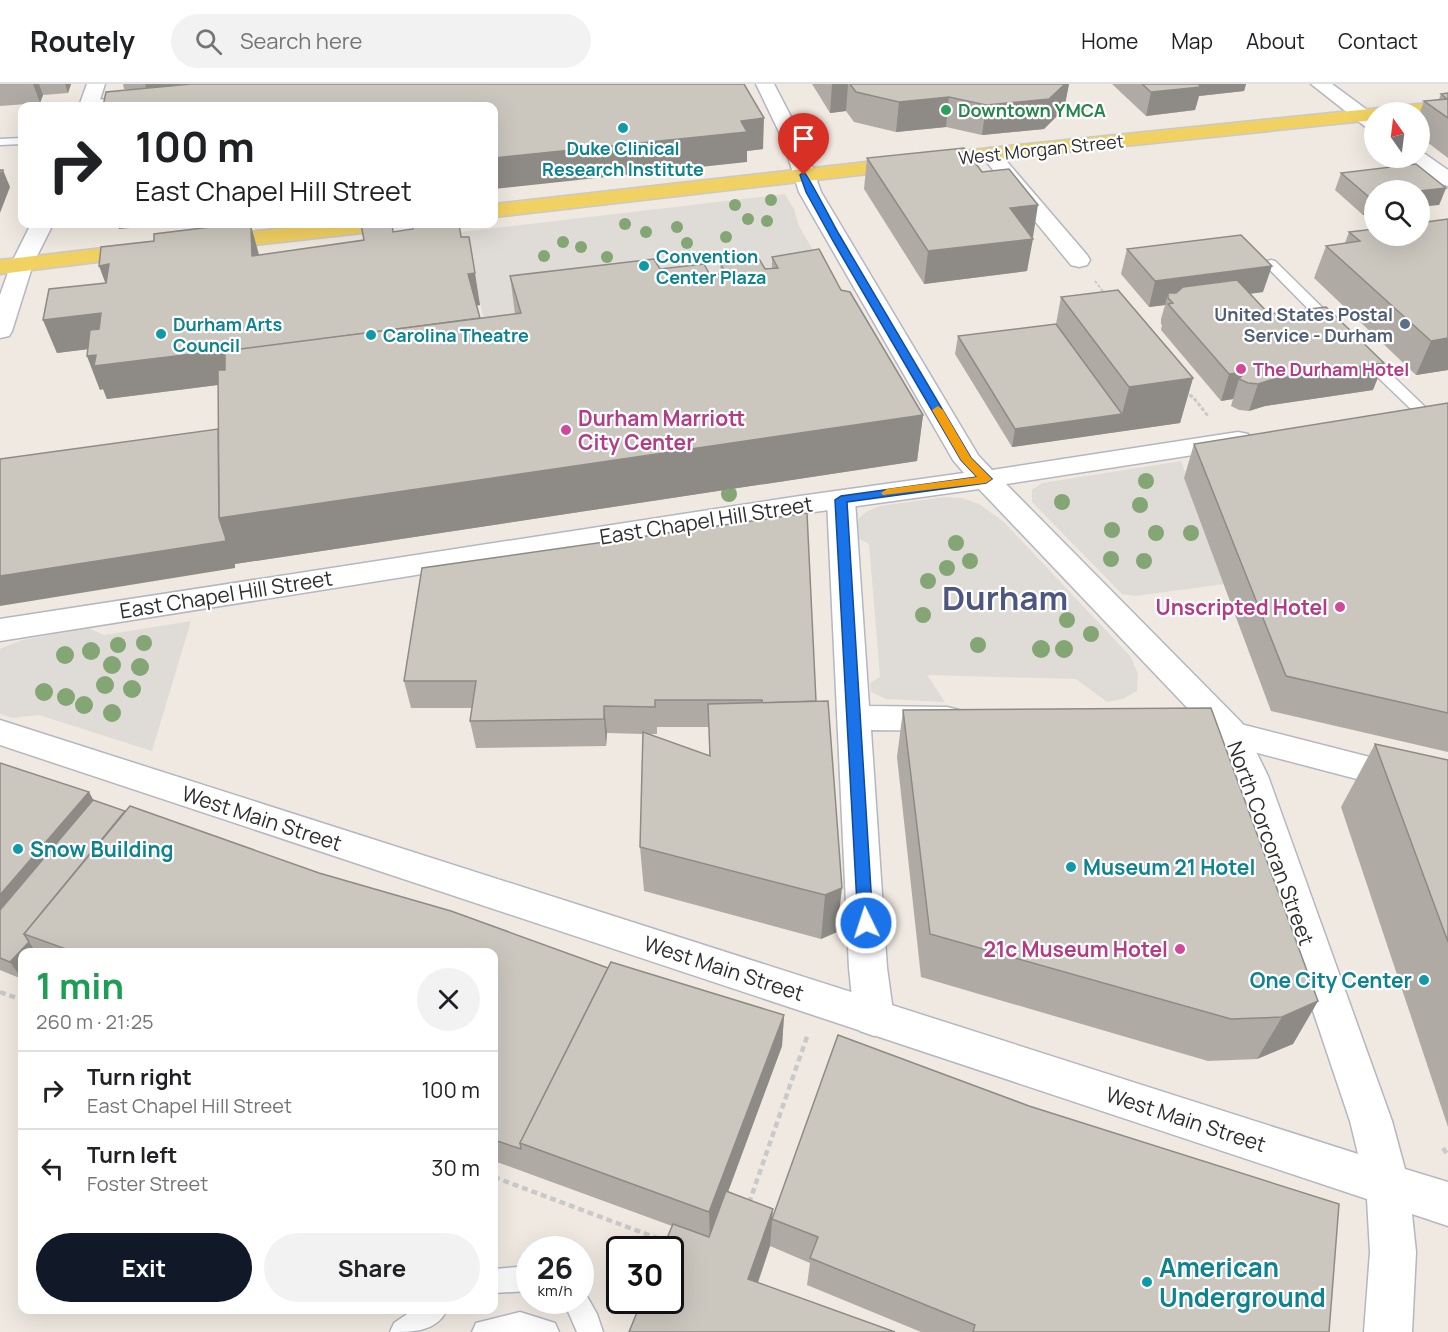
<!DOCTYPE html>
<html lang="en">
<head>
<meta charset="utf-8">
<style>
  :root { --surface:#fff; --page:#f2f2f2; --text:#202124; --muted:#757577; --line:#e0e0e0; --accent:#111827 }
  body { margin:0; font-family:Manrope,sans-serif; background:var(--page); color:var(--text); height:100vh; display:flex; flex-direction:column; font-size:22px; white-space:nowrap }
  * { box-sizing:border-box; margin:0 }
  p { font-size:20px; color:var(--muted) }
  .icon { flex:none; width:33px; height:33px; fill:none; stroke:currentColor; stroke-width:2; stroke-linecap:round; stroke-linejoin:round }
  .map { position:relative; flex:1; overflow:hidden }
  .details { position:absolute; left:18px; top:864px; width:480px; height:366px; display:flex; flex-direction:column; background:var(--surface); border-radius:12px; box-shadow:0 6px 24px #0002 }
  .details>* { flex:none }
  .banner { position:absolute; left:18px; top:18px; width:480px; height:126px; border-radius:12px; box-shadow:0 6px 24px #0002; background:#fff; color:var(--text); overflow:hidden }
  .needle { width:39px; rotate:346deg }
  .controls { position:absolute; left:1364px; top:18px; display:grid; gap:12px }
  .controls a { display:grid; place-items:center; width:66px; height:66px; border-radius:50%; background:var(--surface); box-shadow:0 6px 24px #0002; font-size:30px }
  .speed { position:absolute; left:516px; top:1152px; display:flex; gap:12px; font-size:30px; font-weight:700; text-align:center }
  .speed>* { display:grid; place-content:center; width:78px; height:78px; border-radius:50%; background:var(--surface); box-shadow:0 6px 24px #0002; line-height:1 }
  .speed small { font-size:15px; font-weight:400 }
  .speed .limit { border:3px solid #111; border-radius:9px; background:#fff; color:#111 }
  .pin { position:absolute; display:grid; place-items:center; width:51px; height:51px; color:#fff; margin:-62px -26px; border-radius:50% 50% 50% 0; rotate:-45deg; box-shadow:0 0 6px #0007 }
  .pin .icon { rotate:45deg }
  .me { position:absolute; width:66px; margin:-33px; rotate:356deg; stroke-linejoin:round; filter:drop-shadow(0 0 4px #0008) }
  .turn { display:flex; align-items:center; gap:21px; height:126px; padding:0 18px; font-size:27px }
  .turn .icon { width:78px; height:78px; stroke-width:2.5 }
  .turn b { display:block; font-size:42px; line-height:51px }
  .round { display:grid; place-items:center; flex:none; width:63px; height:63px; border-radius:32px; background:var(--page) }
  .summary { display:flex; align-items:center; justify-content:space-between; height:102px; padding:0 18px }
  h1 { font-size:36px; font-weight:700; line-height:45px; color:#1e9e55 }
  .button { display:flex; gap:12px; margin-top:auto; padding:12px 18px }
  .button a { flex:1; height:69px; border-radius:36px; background:var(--accent); color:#fff; font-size:24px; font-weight:700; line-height:69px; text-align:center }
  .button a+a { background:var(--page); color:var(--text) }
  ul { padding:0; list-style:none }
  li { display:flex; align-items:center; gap:18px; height:78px; padding:0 18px; border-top:2px solid var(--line) }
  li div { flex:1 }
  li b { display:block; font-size:22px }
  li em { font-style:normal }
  header { display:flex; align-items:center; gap:36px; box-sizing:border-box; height:84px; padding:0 30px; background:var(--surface); border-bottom:2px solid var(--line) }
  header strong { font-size:28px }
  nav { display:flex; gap:33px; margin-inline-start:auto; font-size:21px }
  .search { width:420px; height:54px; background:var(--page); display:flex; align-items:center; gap:15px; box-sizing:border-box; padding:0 21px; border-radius:33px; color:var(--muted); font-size:22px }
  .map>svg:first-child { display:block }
  .plaza { fill:#dfdcd8 }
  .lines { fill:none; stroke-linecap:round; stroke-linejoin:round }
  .lane-casing { stroke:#b4b7c1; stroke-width:3 }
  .street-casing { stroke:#b4b7c1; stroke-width:3 }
  .secondary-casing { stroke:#b4b7c1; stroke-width:3 }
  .primary-casing { stroke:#c9c9c9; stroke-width:3 }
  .path-far2 { stroke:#c9c9c9; stroke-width:2; stroke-dasharray:3 2; stroke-linecap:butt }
  .path-far1 { stroke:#c9c9c9; stroke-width:3; stroke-dasharray:4 2; stroke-linecap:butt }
  .path { stroke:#c9c9c9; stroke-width:4.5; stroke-dasharray:6 4; stroke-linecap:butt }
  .lane { fill:#fff; fill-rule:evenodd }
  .street { fill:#fff; fill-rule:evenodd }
  .secondary { fill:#fff; fill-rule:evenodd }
  .primary { fill:#f2d163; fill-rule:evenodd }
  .tree { fill:#84a574 }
  .wall { fill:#afaba4; fill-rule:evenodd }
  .shaded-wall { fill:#8e8b86 }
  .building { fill:#cbc7bf; stroke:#8e8b86; stroke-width:1.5 }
  .route { fill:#1a73e8; stroke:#114b97; stroke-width:1.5 }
  .slow { fill:#f59e0b }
  .leisure-dot { fill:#2e9e5b; stroke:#fff; stroke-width:2 }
  .culture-dot { fill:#0f9aa8; stroke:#fff; stroke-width:2 }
  .service-dot { fill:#5c6f8a; stroke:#fff; stroke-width:2 }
  .hotel-dot { fill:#d1479c; stroke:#fff; stroke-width:2 }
  .labels { text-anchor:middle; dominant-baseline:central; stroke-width:4.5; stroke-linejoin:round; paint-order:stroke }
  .far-leisure-label { font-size:18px; font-weight:bold; fill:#27864d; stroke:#fff; text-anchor:start }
  .far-culture-label { font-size:18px; font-weight:bold; fill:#0d838f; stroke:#fff; text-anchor:start }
  .far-street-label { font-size:18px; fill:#2e2e2e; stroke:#fff }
  .far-service-label { font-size:18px; font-weight:bold; fill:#4e5e75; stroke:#fff; text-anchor:end }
  .far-hotel-label { font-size:18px; font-weight:bold; fill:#b23c85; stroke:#fff; text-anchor:start }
  .hotel-label { font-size:21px; font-weight:bold; fill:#b23c85; stroke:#fff; text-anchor:end }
  .street-label { font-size:21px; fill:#2e2e2e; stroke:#fff }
  .culture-label { font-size:21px; font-weight:bold; fill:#0d838f; stroke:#fff; text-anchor:start }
  .near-culture-label { font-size:26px; font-weight:bold; fill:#0d838f; stroke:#fff; text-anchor:start }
  .town-label { font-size:33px; font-weight:bold; fill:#4d5680; stroke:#fff }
</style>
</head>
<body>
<header>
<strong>Routely</strong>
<div class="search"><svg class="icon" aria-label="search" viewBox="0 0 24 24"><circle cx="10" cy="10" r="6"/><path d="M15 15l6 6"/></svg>Search here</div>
<nav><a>Home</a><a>Map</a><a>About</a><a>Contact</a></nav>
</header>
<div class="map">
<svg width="1448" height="1248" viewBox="0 0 1448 1248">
  <rect width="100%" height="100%" fill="#efe9e1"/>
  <g class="plaza">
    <polygon points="785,110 794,125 799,142 836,206 487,251 473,185 443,150"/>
    <polygon points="1181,377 1185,388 1184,394 1224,500 1136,512 1122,510 1032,418 1032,406 1042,399"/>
    <polygon points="945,413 962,414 979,420 1003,437 1131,573 1138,590 1137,607 1123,615 1107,618 1076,595 927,591 945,618 886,615 871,608 870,599 880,593 869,460 854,452 858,435 866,428 880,422"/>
    <polygon points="191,537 152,667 39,631 13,634 0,630 0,565 4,563 23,556 88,544 104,551"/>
  </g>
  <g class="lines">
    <defs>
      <g id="lane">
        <polygon points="22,54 22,60 0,61 0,55"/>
        <polygon points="1271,176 1275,177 1336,237 1338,240 1336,243 1326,243 1267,183 1265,180 1267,177"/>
        <polygon points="1364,268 1369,269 1448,345 1448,357 1443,356 1359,275 1357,272 1359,269"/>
        <polygon points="530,1182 530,1207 494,1209 494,1185"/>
        <polygon points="580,1206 584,1207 597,1230 603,1248 577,1248 563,1216 580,1216"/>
        <path d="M413 1226H447C436 1248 413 1248 390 1248L394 1239Z"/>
        <polygon points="520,1228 555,1239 559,1248 472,1248 476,1239"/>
      </g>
      <g id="street">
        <polygon points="148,12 155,14 158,18 155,22 84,22 87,18 94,16"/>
        <polygon points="990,64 997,66 1087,171 1090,176 1087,181 1079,183 1071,181 980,70 983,66"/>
        <polygon points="841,407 851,410 855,416 869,622 947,623 959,626 964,635 959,644 947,647 871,646 887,884 894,934 888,947 874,952 860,947 854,934 849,884 827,416 831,410"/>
        <polygon points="1205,631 1448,693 1448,719 1193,652 1188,643 1193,634"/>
      </g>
      <g id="secondary">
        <polygon points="87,0 105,0 98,22 79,22"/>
        <polygon points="756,0 774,0 802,54 821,108 978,371 992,386 1238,348 1248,350 1251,356 1248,362 1238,364 1006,400 1242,639 1268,692 1392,1037 1405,1085 1448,1098 1448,1142 1412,1130 1416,1168 1412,1248 1364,1248 1370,1168 1367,1115 0,661 0,636 1358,1070 1350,1037 1234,692 1217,655 979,405 800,430 0,557 0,535 800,412 964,389 953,376 799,108 782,54"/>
        <polygon points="1311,0 1332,0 1374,31 1374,46 1367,44"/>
        <polygon points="1419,68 1425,70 1448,86 1448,102 1441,100 1411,78 1408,74 1419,74"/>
        <polygon points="31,140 53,140 33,180 12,247 9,252 0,254 0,211 11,180"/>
      </g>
      <g id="primary">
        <polygon points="1448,17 1448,29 1419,31 1419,28 1374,28 1374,36 990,76 494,133 494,120 990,64"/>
        <polygon points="325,140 391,140 388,145 380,147 209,166 201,164 198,159 201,154 209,152"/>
        <polygon points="146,159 154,161 157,166 154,171 0,190 0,176"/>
      </g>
    </defs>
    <use href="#lane" class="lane-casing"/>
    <use href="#street" class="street-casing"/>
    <use href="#secondary" class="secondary-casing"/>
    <use href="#primary" class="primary-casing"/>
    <polyline class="path-far2" points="1095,197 1105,210"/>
    <polyline class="path-far1" points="1184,308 1193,313 1208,332"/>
    <g class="path">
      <polyline points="0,908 22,916"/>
      <polyline points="1443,1064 1448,1071"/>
      <polyline points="494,1093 670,1159"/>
      <polyline points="749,1119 808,950"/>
    </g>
    <use href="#lane" class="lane"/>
    <use href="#street" class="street"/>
    <use href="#secondary" class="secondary"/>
    <use href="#primary" class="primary"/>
  </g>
  <g class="tree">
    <circle cx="771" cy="116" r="6"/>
    <circle cx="735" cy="121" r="6"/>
    <circle cx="748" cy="135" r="6"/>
    <circle cx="767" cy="137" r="6"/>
    <circle cx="625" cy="140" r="6"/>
    <circle cx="677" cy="143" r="6"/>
    <circle cx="646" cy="148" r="6"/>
    <circle cx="726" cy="153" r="6"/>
    <circle cx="563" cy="158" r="6"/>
    <circle cx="687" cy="159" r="6"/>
    <circle cx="581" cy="163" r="6"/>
    <circle cx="544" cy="172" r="6"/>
    <circle cx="607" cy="173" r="6"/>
    <circle cx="1146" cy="397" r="8"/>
    <circle cx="729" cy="410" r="8"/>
    <circle cx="1062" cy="418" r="8"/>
    <circle cx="1140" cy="421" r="8"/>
    <circle cx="1112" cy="446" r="8"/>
    <circle cx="1156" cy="449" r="8"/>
    <circle cx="1191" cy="449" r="8"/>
    <circle cx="956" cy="459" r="8"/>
    <circle cx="1111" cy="475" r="8"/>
    <circle cx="970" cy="477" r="8"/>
    <circle cx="1144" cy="477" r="8"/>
    <circle cx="947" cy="484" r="8"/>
    <circle cx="928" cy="497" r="8"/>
    <circle cx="923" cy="531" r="8"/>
    <circle cx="1067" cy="536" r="8"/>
    <circle cx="1091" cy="550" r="8"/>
    <circle cx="144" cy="559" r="8"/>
    <circle cx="118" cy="561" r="8"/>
    <circle cx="978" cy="561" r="8"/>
    <circle cx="1041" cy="565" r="9"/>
    <circle cx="1064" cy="565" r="9"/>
    <circle cx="91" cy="567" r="9"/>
    <circle cx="65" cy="571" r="9"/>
    <circle cx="112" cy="581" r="9"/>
    <circle cx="140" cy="583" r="9"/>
    <circle cx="105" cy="601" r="9"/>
    <circle cx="132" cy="605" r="9"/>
    <circle cx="44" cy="608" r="9"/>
    <circle cx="66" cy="613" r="9"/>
    <circle cx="84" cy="621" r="9"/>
    <circle cx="112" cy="629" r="9"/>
  </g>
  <g class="wall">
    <polygon points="0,0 71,0 68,9 43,11 40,19 0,22"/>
    <polygon points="123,0 744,0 763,65 747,67 747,78 124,5"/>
    <polygon points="812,0 1069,0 1064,25 1044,45 982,51 946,43 896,48 854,38 846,27 830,29"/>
    <polygon points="1112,0 1246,0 1244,7 1199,12 1195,26 1146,32"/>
    <polygon points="1448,9 1448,74 1419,52 1419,31 1424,17 1439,15 1441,10"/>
    <polygon points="867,74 1033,153 1032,153 1027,187 924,200 864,105"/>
    <polygon points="1341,89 1446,104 1439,121 1374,106 1374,129 1363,131 1335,106"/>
    <polygon points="236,143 259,171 364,156 394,148 461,153 480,221 476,222 480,234 515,230 510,192 660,185 710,191 721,190 720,178 765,185 772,185 772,173 841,206 923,331 917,377 235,480 235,484 218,345 218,301 107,315 103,305 100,306 87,272 87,265 57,269 43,236 105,199 154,157"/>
    <polygon points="1374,145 1448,286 1416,291 1314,194 1326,162 1345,159 1349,148"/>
    <polygon points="1127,165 1263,208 1250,210 1269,230 1373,306 1265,322 1249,327 1239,326 1231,322 1233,315 1221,317 1161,246 1162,241 1161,240 1161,235 1165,221 1149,223 1121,190"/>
    <polygon points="1061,213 1193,294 1180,339 1012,363 955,270 958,252 1056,240"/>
    <polygon points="1448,319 1448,668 1271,627 1184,394 1194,360"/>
    <path d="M422 484 816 617 837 848 821 855 644 807 640 763 643 650 607 649 606 662 476 664 470 637 472 624H411L404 597ZM657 643H709V672L649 650H657Z"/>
    <polygon points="903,626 1318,917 1293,960 1257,975 1208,977 921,893 897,673"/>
    <polygon points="1375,660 1448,676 1448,1043 1341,723"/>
    <polygon points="0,679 89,708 93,716 125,727 319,789 608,884 784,931 782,962 728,1108 772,1135 1329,1248 921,1248 807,1201 810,1179 770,1162 758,1199 629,1248 672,1142 494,1077 494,868 22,868 22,895 0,886"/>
  </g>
  <g class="shaded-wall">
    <polygon points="33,0 39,0 43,11 40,19"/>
    <polygon points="65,0 71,0 68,9"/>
    <polygon points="145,0 214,0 147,7"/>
    <polygon points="832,0 848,0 846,27 830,29"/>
    <polygon points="1065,0 1069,0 1064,25 1044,45 982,51 986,21"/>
    <polygon points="1184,0 1246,0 1244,7 1199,12 1195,26 1146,32 1151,8"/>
    <polygon points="949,13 946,43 896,48 899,18"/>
    <polygon points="764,34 763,65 747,67 747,78 494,105 494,74 741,37"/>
    <polygon points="3,86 10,103 0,129 0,93"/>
    <polygon points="1446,104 1439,121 1419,123 1419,107"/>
    <polygon points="1369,113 1374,113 1374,129 1363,131"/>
    <polygon points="1038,121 1033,153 1005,156 1010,124"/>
    <polygon points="117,140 173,140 119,145"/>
    <polygon points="251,142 260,174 252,172"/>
    <polygon points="1033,155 1027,187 924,200 928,167"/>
    <polygon points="109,180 111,214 99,182"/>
    <polygon points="1272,182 1263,208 1173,219 1168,209 1165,221 1149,223 1155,197"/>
    <polygon points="475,189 480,221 473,222 468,190"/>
    <polygon points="101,229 114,262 57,269 43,236"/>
    <polygon points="1448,254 1448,286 1416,291 1431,257"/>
    <polygon points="232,265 241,298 107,315 103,305 100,306 87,272"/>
    <polygon points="1384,279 1373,306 1265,322 1249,327 1258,300 1274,295"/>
    <polygon points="1245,288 1239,295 1233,315 1221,317 1229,290"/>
    <polygon points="1193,294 1180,339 1012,363 1015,345 1122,330 1129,303"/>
    <polygon points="923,331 917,377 235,480 235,484 0,522 0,492 219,434"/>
    <polygon points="604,622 607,649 606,662 604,635"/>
    <polygon points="89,708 103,734 0,858 0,811"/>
    <polygon points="842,804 837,848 821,855 825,811"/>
    <polygon points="29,858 36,868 22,868 22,895 10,878"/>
    <polygon points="1318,917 1293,960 1257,975 1282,933"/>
    <polygon points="784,931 782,962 710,1156 709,1128"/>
    <polygon points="773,1125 770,1162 747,1230 748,1195"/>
  </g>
  <g class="building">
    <polygon points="191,0 744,0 764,34 741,37 747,48 494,74 494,22 103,22 106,8"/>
    <polygon points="850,0 1065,0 1049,15 986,21 949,13 899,18 856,8"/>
    <polygon points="1142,0 1198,0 1201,3 1151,8"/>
    <polygon points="1448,9 1448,34 1424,17 1447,15 1441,10"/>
    <polygon points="964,64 982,88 1009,85 1038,121 1010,124 1033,155 928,167 867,74"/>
    <polygon points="1416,80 1446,104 1419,107 1374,106 1374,113 1369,113 1341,89"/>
    <polygon points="0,86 3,86 0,93"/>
    <polygon points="1448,135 1448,254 1431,257 1326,162 1360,157 1349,148 1374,145 1374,152 1419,152 1419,139"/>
    <polygon points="235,140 235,143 251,142 252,172 364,156 361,140 392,140 393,148 413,145 412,140 459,140 461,153 469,153 475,189 468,190 480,234 232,267 232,265 94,282 96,271 87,272 90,246 99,245 101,229 43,236 49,205 106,199 109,180 99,182 101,163 154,157 154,150"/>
    <polygon points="1241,151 1272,182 1155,197 1127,165"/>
    <polygon points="819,165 841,206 850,208 923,331 219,434 218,286 225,286 225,267 521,229 510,192 654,175 660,185 704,180 710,191 726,190 720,178 758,173 765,185 778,184 772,173"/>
    <polygon points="1237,196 1269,230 1326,223 1384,279 1274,295 1258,300 1248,299 1239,295 1245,288 1229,290 1168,220 1173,219 1168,214 1168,209 1176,209 1183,203"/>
    <polygon points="1118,206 1193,294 1129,303 1061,213"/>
    <polygon points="1056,240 1122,330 1015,345 958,252"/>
    <polygon points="1448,319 1448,629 1286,592 1194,360"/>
    <polygon points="218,345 219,434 225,452 226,457 0,492 0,375"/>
    <polygon points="807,429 816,617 762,619 762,616 655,616 655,623 604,622 604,635 470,637 476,597 404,597 422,484"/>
    <polygon points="828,617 842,804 825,811 640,763 643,648 710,672 708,620"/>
    <polygon points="1211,624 1318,917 1282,933 1231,935 930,850 903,626"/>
    <polygon points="1375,660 1448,676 1448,858"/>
    <polygon points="0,679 89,708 0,811"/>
    <polygon points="93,716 125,727 24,850 29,858 10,878 0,874 0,826"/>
    <polygon points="130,722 319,789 451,827 608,884 520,1059 521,1065 494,1056 494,868 74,868 24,850"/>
    <polygon points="611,878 784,931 709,1128 520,1059"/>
    <polygon points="838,951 1029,1022 1339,1120 1329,1248 973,1248 975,1241 810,1174 818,1153 772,1135"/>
    <polygon points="726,1107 773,1125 748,1195 895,1248 629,1248 642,1216 670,1216 670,1166 662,1166 673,1140 709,1153"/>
  </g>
  <path class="route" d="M804 88C808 91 834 142 840 152 883 226 927 300 971 374L992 395 986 399 847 418 873 839 871 844 866 846 860 844 858 839 835 416 841 412 977 393 961 376 833 157 806 108 800 91Z"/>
  <polygon class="slow" points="938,322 943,326 971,374 992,395 986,399 883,411 881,409 887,405 977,393 961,376 932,326"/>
  <circle class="leisure-dot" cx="946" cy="26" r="6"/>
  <g class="culture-dot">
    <circle cx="623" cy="44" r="6"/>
    <circle cx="644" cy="182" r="6"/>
    <circle cx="161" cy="250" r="6"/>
    <circle cx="371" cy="251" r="6"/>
    <circle cx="18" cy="765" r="6"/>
    <circle cx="1071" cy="783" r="6"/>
    <circle cx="1424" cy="896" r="6"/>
    <circle cx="1147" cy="1198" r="6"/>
  </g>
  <circle class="service-dot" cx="1405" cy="240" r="6"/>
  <g class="hotel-dot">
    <circle cx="1241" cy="285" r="6"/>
    <circle cx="566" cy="346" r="6"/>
    <circle cx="1340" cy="523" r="6"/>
    <circle cx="1180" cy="865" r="6"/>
  </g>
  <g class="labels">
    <g class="far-leisure-label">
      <text x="958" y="26">Downtown YMCA</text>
    </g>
    <g class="far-culture-label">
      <text x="623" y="64" text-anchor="middle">Duke Clinical<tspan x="623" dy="21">Research Institute</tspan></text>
      <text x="656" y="172">Convention<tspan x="656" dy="21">Center Plaza</tspan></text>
      <text x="173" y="240">Durham Arts<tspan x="173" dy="21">Council</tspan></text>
      <text x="383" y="251">Carolina Theatre</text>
    </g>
    <g class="far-street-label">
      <text transform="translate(1041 65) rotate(-6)">West Morgan Street</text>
    </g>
    <g class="far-service-label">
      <text x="1393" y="230">United States Postal<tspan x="1393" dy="21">Service - Durham</tspan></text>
    </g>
    <g class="far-hotel-label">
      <text x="1253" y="285">The Durham Hotel</text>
    </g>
    <g class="hotel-label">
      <text x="578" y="334" text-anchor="start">Durham Marriott<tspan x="578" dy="24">City Center</tspan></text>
      <text x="1328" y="523">Unscripted Hotel</text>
      <text x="1168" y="865">21c Museum Hotel</text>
    </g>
    <g class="street-label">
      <text transform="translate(706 436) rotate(-9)">East Chapel Hill Street</text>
      <text transform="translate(226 510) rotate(-9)">East Chapel Hill Street</text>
      <text transform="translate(262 734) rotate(18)">West Main Street</text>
      <text transform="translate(1271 759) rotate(70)">North Corcoran Street</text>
      <text transform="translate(724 884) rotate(18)">West Main Street</text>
      <text transform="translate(1186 1035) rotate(18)">West Main Street</text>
    </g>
    <g class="culture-label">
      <text x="30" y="765">Snow Building</text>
      <text x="1083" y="783">Museum 21 Hotel</text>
      <text x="1412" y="896" text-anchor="end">One City Center</text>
    </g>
    <g class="near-culture-label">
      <text x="1159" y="1183">American<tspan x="1159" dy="30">Underground</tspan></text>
    </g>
    <g class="town-label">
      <text x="1005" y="513">Durham</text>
    </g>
  </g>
</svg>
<div class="controls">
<a><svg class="needle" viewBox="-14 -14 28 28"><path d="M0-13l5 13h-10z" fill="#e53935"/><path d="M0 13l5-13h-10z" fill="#757577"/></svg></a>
<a><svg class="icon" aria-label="search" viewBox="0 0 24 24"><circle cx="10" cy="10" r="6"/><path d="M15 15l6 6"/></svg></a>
</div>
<div class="speed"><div>26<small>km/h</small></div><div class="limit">30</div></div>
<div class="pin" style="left:804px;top:91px;background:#d93025"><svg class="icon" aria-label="arrive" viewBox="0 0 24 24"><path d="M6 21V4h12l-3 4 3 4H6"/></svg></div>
<svg class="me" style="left:866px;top:839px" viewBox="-20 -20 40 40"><circle r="17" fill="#1a73e8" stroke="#fff" stroke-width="3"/><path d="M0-11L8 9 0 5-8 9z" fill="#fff"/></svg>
<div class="banner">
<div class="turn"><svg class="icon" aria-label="right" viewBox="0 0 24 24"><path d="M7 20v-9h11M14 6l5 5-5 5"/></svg><div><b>100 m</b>East Chapel Hill Street</div></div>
</div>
<section class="details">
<div class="summary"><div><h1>1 min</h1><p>260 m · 21:25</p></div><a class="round"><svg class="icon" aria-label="close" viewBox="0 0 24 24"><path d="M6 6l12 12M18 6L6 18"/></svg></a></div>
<ul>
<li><svg class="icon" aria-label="right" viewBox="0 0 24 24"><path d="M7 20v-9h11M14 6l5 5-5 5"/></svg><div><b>Turn right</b><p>East Chapel Hill Street</p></div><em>100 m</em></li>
<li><svg class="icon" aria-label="left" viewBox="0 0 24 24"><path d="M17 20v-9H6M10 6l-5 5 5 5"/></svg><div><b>Turn left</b><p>Foster Street</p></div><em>30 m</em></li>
</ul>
<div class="button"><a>Exit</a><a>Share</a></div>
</section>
</div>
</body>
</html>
